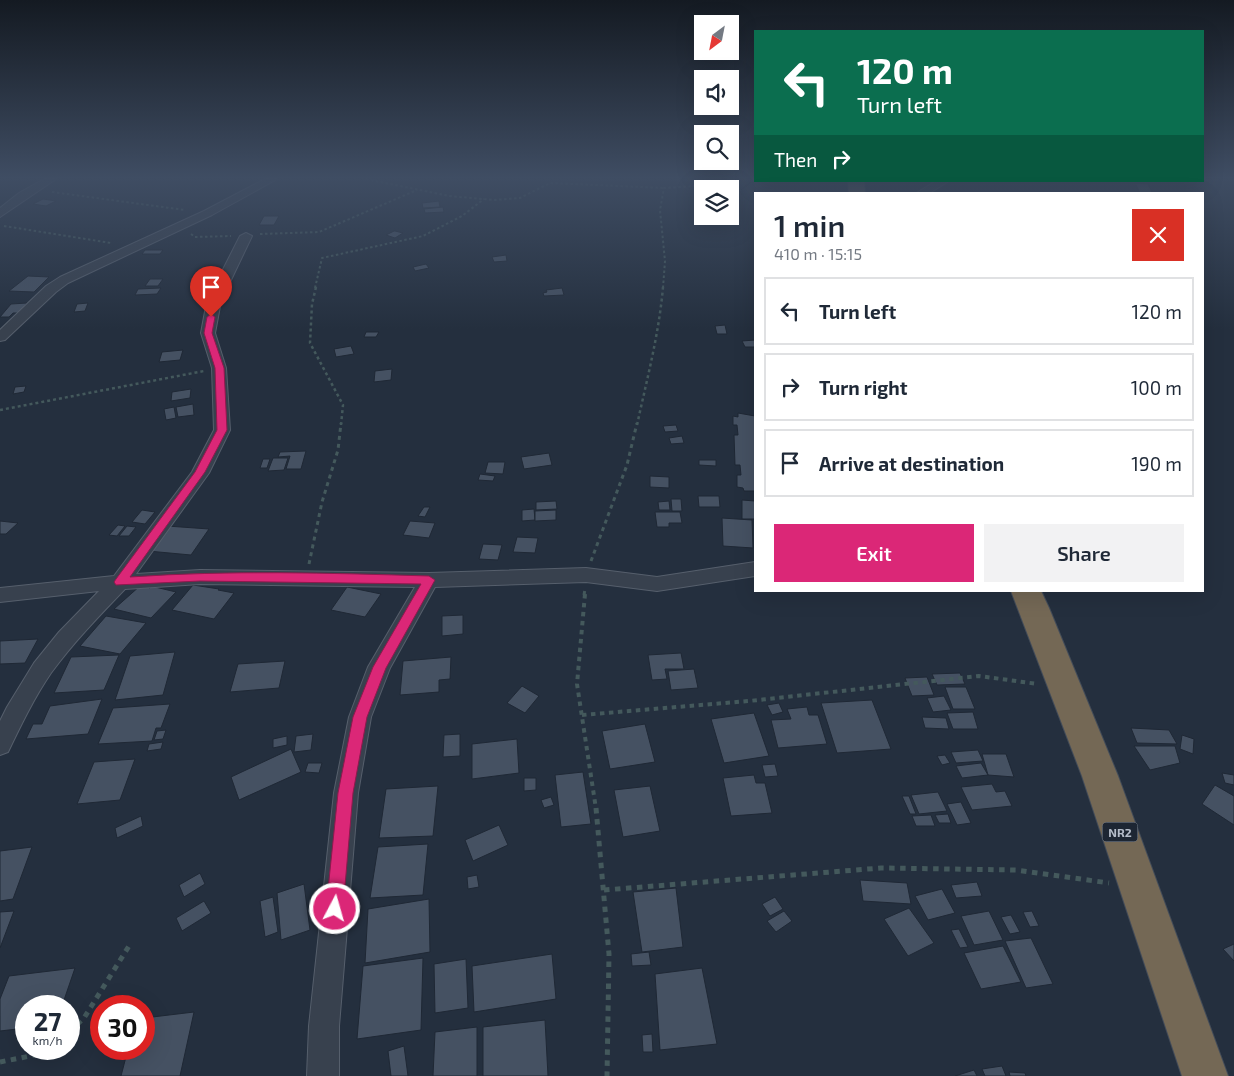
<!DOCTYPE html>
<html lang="en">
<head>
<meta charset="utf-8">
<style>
  :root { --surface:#fff; --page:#f2f2f3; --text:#1f2937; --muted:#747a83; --line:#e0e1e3; --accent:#db2777 }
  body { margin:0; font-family:"Exo 2",sans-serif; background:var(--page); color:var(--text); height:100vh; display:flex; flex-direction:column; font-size:19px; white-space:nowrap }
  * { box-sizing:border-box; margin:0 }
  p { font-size:16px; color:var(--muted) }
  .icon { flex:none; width:28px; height:28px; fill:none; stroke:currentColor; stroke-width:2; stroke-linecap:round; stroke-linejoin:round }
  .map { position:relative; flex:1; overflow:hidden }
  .sheet { position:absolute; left:754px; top:192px; width:450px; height:400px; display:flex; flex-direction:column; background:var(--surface); border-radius:0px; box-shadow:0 5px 20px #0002 }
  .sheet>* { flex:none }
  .banner { position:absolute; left:754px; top:30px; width:450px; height:152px; border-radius:0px; box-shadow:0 5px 20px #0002; background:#0b6e4f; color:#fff; overflow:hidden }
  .needle { width:32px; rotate:212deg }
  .tools { position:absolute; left:694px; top:15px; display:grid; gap:10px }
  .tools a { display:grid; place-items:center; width:45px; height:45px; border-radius:0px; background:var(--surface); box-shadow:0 5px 20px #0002; font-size:25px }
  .speed { position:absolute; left:15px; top:995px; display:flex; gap:10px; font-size:25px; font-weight:700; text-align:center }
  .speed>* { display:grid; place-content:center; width:65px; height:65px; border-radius:50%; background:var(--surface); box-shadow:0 5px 20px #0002; line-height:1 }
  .speed small { font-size:12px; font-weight:400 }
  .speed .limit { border:8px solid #d22; background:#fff; color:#111 }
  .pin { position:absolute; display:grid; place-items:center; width:42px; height:42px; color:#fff; margin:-51px -21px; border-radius:50% 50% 50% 0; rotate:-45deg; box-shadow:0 0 5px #0007 }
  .pin .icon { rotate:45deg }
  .me { position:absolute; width:55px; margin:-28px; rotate:6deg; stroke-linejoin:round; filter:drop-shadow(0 0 4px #0008) }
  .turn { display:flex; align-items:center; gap:18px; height:105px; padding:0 20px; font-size:22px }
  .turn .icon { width:65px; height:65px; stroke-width:2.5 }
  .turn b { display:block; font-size:35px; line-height:42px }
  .then { display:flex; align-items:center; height:48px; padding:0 20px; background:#0003; gap:10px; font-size:19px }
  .round { display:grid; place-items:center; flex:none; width:52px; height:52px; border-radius:0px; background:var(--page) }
  .head { display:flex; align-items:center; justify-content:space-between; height:85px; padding:0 20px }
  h1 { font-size:30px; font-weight:600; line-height:38px }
  .cta { display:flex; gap:10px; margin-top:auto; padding:10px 20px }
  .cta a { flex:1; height:58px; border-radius:0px; background:var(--accent); color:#fff; font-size:20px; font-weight:600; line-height:58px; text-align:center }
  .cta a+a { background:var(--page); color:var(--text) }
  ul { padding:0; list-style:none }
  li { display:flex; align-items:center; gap:15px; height:68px; margin:0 10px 8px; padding:0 10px; border:2px solid var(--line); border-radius:0px }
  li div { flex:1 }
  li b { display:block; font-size:19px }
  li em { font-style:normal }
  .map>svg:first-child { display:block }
  .building { fill:#455162; stroke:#1f2835 }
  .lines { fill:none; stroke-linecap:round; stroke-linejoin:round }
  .street-casing { stroke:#565f6c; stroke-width:2 }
  .highway-casing { stroke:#434c59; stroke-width:2 }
  .path-far4 { stroke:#44595c; stroke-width:2; stroke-dasharray:2.5 2.5; stroke-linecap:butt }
  .path-far3 { stroke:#44595c; stroke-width:2.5; stroke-dasharray:3 3; stroke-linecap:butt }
  .path-far2 { stroke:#44595c; stroke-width:3; stroke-dasharray:4 4; stroke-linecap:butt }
  .path-far1 { stroke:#44595c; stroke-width:4; stroke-dasharray:4.5 4.5; stroke-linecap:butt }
  .path { stroke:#44595c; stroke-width:5; stroke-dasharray:5.5 5.5; stroke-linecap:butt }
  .street { fill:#38414e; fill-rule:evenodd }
  .highway { fill:#746855; fill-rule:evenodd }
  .route { fill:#db2777; stroke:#8e194d }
  .labels { text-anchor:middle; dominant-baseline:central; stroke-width:4; stroke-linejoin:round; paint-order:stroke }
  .shield { fill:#1d2633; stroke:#878f9c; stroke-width:1 }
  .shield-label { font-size:12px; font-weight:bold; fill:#b4bcc9 }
</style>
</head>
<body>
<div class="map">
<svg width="1234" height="1076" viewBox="0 0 1234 1076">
  <rect width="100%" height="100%" fill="#242f3e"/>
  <g class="building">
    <polygon points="1135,183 1148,184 1153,194 1140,193"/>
    <polygon points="43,199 56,201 46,206 33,204"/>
    <polygon points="439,201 440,207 423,208 422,203"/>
    <polygon points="443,207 444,212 425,213 424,209"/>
    <polygon points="264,216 279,216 274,225 259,225"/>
    <polygon points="394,231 395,231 403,233 395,238 386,235"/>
    <polygon points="145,250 163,250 160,254 142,254"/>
    <polygon points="506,255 507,261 494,262 492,257"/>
    <polygon points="426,264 429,268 415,271 413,267"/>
    <polygon points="28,276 49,277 34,292 9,291"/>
    <polygon points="150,279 163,279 158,286 145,286"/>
    <polygon points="161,288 157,294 135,295 138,289"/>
    <polygon points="562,288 564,295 544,296 543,293 547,292 546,290"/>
    <polygon points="27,303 19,313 13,313 9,317 0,317 11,304"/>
    <polygon points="88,303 85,311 74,312 77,304"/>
    <polygon points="725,325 727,334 717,334 715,326"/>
    <polygon points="366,332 379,332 376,337 364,337"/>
    <polygon points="755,340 755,347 745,347 742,341"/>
    <polygon points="351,346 354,354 336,357 334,349"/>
    <polygon points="183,350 180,360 159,362 162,352"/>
    <polygon points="392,369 391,380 374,382 375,371"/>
    <polygon points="26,386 24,392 13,394 15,387"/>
    <polygon points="191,389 190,398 171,401 172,392"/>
    <polygon points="193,404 194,415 178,417 176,407"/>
    <polygon points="174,407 176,418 166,420 164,409"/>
    <polygon points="738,413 755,416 755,491 744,491 743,488 737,487 737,475 741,475 740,465 735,465 734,435 738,435 737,425 733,425 733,416 738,417"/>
    <polygon points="676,425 678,431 665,432 663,426"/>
    <polygon points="682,436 684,443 671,444 669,438"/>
    <polygon points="306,451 301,469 286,469 290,456 278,457 280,452"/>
    <polygon points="549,453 552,465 524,469 521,457"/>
    <polygon points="273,458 288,458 284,470 268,471"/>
    <polygon points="263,459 270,459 267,468 260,468"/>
    <polygon points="699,460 716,460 716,466 699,465"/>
    <polygon points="488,462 505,462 503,474 485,473"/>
    <polygon points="480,474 495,476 493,481 478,480"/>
    <polygon points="650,476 669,477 669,488 650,487"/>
    <polygon points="698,496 719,496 720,507 699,507"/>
    <polygon points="671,499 681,499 682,511 672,511"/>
    <polygon points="742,500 755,501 755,519 742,519"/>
    <polygon points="556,501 557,509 536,510 536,502"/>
    <polygon points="669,501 670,510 659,510 658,502"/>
    <polygon points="424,507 430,507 425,517 418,516"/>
    <polygon points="534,509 535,520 522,521 522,510"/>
    <polygon points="142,510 155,512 145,524 132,522"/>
    <polygon points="556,510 556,520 535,521 535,511"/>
    <polygon points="655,512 680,512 682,523 669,523 669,527 657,527"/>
    <polygon points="722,518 752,520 753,548 723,546"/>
    <polygon points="0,521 18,523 6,534 0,534"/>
    <polygon points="410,521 435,523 429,538 403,535"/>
    <polygon points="118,525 125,526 117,536 109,535"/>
    <polygon points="127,526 136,527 129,536 119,536"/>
    <polygon points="167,526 209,529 191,555 148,551"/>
    <polygon points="517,537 538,538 535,553 513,552"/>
    <polygon points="483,544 502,545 498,560 479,559"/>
    <polygon points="141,585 150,588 151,586 176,592 151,618 114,609"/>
    <polygon points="193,585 219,589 218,590 234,593 214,619 172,610"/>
    <polygon points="347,587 381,594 365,617 331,610"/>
    <polygon points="463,615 463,634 442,636 442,616"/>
    <polygon points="106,616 146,623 120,654 80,646"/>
    <polygon points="38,639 25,663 0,664 0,641"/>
    <polygon points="175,652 163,695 115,700 130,656"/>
    <polygon points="681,653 684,669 665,669 667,679 652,680 648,655"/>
    <polygon points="119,655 104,690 54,693 71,657"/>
    <polygon points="451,657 450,679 439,680 439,692 400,695 403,661"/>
    <polygon points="285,661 279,688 230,692 238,664"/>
    <polygon points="694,669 698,688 671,690 668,671"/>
    <polygon points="960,673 965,684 937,685 932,674"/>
    <polygon points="927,677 934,695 912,696 905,678"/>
    <polygon points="522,686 539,696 525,713 507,703"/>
    <polygon points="945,687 966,687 975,709 953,709"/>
    <polygon points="944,696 951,710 933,712 927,698"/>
    <polygon points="102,699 88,734 26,739 33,724 42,724 50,706"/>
    <polygon points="872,700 891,749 837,753 821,703"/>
    <polygon points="779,703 783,712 772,715 767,705"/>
    <polygon points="170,704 161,728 156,728 152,741 98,744 113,708"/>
    <polygon points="807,707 809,715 818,715 827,744 778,748 771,720 791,719 787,709"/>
    <polygon points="973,712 978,729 953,729 947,713"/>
    <polygon points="754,713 769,756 724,763 711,719"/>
    <polygon points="922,717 946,718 949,729 925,728"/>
    <polygon points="645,724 655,762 610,769 602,731"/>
    <polygon points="1131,728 1169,730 1177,744 1137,743"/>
    <polygon points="166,730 163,739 154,740 157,731"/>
    <polygon points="313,734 311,750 294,752 296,736"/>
    <polygon points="460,734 460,756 443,757 444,735"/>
    <polygon points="1182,735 1194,739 1193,754 1180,749"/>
    <polygon points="287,736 287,745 273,748 273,739"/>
    <polygon points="517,739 519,773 472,779 472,744"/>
    <polygon points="163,742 161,749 147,751 149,744"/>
    <polygon points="1134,746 1175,746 1180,763 1150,770"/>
    <polygon points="291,749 301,772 239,800 231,777"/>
    <polygon points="978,750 983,761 956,763 951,752"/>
    <polygon points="982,754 1006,754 1014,777 988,775"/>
    <polygon points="945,755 950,763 942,765 937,756"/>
    <polygon points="135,759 120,800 77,804 94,762"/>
    <polygon points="308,763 322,763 319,773 305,772"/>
    <polygon points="981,763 988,775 962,778 956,766"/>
    <polygon points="775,764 778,776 765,777 762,765"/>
    <polygon points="583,772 591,824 561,827 555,775"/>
    <polygon points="1222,773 1234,775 1234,785 1225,783"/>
    <polygon points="754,775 756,783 765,783 772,813 731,816 723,778"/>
    <polygon points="524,778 536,778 536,790 524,791"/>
    <polygon points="992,784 996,792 1005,791 1012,806 972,810 961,787"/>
    <polygon points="1215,785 1234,796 1234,825 1202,804"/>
    <polygon points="438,786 433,836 379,838 386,789"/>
    <polygon points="650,786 660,831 623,837 614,790"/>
    <polygon points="938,792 947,811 919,814 911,795"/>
    <polygon points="902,796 909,796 916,814 910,814"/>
    <polygon points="551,797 554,805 544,808 541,800"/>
    <polygon points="961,802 971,823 957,825 947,804"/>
    <polygon points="948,814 951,823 939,823 935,815"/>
    <polygon points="931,815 935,826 916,826 912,816"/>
    <polygon points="141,816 143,826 117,838 115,828"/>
    <polygon points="499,825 508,845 473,861 465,840"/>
    <polygon points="428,844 423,895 370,898 378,847"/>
    <polygon points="32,847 13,899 0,901 0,851"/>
    <polygon points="200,873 205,884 184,897 179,885"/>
    <polygon points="477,875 479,887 468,889 467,877"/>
    <polygon points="860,880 907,883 911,904 863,901"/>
    <polygon points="977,882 982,896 956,898 951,885"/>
    <polygon points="304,884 310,930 281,940 277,893"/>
    <polygon points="676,888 683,947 642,952 633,892"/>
    <polygon points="942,889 955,913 928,920 915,896"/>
    <polygon points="273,897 278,932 265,937 260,901"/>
    <polygon points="775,897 783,909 770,916 762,904"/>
    <polygon points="429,899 430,952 365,963 368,909"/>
    <polygon points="204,901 211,913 182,931 176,918"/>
    <polygon points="909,908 934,943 908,956 884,919"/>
    <polygon points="14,911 0,948 0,912"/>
    <polygon points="784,911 792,921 776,932 767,921"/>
    <polygon points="989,911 1003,940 974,945 961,916"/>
    <polygon points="1032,911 1039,926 1030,927 1023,912"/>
    <polygon points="1011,915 1020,932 1010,934 1001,917"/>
    <polygon points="959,929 968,947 960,948 951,930"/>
    <polygon points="1031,938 1053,984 1026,988 1005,941"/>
    <polygon points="1234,944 1234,961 1223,949"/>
    <polygon points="1003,946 1021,982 981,989 964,953"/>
    <polygon points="649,952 651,965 632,966 631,954"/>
    <polygon points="552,954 556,999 474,1012 472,966"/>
    <polygon points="423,958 421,1030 357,1039 363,966"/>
    <polygon points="466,959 468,1008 435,1013 434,964"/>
    <polygon points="75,968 62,1006 26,1006 26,1028 0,1031 0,999 9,976"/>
    <polygon points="702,968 717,1044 660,1050 655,974"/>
    <polygon points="194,1012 180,1076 121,1076 128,1049 144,1049 144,1018"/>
    <polygon points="545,1020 548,1076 483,1076 483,1027"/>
    <polygon points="477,1027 477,1076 433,1076 435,1032"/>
    <polygon points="652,1034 653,1052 643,1052 642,1035"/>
    <polygon points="404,1046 408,1076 391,1076 388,1051"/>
    <polygon points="1002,1066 1006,1076 985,1076 982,1069"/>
    <polygon points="974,1070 977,1076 955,1076"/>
    <polygon points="1009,1072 1025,1073 1026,1076 1010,1076"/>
  </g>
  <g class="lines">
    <defs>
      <g id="street">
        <polygon points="44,179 56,179 0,217 0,208 19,193"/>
        <polygon points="265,179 277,179 212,215 68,283 56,292 5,340 0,341 0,330 46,286 60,277 204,211"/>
        <polygon points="936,181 949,181 928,194 915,194"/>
        <path d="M246 233 252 236 221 301 215 333 226 368 230 430 209 473 136 574 200 570 429 573 586 568 657 577 755 562V576L657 591 586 582 435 587 390 668 371 717 358 793 339 1026V1076H307L309 1026 334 793 349 717 368 667 415 587 200 584 125 589C99 616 73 643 51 673 34 698 21 725 8 752L0 755V721L7 707 34 663 59 632 99 591 0 602V588L114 576 192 472 214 430 212 368 201 333 207 301 240 236Z"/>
      </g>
      <g id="highway">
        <polygon points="848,181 864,181 865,194 849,194"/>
        <polygon points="1011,591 1041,591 1049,608 1118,776 1228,1076 1182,1076 1082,776"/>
      </g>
    </defs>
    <use href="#street" class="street-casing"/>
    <use href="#highway" class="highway-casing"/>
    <g class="path-far4">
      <polyline points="366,179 449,196 494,200 520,198 550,183 664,188"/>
      <polyline points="52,192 185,210"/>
      <polyline points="4,226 111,243"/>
      <polyline points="191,234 195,237 231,236"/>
      <polyline points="260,234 319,232 417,190"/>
      <polyline points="315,288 322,258 423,236 462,216 484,199"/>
      <polyline points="663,288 665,261 660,210 664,188 724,184 729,179"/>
    </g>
    <g class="path-far3">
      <polyline points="316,287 312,304 310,343 343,405 341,425"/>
      <polyline points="0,410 204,371"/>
      <path d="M637 425C647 379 659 334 663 287"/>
    </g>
    <g class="path-far2">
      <polyline points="591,561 627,465 637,423"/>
      <polyline points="309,564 322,502 338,450 341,423"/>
      <polyline points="584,595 585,589"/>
    </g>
    <g class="path-far1">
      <polyline points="585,594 577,684 596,809"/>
      <polyline points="582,715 749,701 979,676 1038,684"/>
    </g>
    <g class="path">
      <polyline points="596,808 609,954 607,1076"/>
      <polyline points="604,890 881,868 1016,870 1109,883"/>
      <polyline points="69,1032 84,1018 129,946"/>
      <polyline points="0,1062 45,1053 49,1049"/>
    </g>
    <use href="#street" class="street"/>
    <use href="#highway" class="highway"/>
  </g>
  <linearGradient id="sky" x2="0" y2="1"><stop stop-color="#141a22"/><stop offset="0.54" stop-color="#3f4d63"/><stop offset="1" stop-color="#3f4d63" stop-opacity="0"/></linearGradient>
  <rect width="1234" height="329" fill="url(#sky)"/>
  <path class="route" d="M211 314 215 317 212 333 224 368 227 430 205 472 130 577C230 570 329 573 429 576L435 580 386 668 367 717 353 793 343 909 341 915 335 918 329 915 326 909 338 793 353 717 373 667 421 584 200 581 116 585 114 582 116 579 195 472 217 430 215 368 204 333 207 317Z"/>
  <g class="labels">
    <rect class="shield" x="1102.5" y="822.5" width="35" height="19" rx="4"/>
    <g class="shield-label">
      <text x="1120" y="832">NR2</text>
    </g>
  </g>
</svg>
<div class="tools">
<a><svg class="needle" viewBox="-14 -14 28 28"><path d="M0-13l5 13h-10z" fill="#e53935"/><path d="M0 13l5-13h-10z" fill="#747a83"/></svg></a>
<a><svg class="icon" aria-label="sound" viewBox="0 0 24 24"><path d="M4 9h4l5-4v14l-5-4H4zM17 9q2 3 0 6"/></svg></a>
<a><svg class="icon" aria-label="search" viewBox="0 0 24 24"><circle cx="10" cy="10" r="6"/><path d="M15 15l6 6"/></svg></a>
<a><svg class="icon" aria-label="layers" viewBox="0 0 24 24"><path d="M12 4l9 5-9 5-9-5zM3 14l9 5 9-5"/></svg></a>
</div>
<div class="speed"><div>27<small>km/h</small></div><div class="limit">30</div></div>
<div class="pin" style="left:211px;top:317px;background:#d93025"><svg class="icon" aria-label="arrive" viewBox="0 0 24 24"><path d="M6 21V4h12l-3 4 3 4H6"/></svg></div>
<svg class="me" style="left:335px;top:909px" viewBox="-20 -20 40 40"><circle r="17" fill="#db2777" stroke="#fff" stroke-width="3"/><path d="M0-11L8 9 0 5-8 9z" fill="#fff"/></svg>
<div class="banner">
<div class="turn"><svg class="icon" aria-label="left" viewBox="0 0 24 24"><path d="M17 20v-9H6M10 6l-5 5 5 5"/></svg><div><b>120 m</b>Turn left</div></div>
<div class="then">Then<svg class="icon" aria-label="right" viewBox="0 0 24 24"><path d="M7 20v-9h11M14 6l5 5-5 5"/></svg></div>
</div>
<section class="sheet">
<div class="head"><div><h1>1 min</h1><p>410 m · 15:15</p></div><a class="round" style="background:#d93025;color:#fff"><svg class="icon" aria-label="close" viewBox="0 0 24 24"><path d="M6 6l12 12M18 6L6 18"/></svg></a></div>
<ul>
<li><svg class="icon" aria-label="left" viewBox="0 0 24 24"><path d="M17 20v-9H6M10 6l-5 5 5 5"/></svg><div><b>Turn left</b></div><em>120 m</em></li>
<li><svg class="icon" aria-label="right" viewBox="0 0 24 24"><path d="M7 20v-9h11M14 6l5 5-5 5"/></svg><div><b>Turn right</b></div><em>100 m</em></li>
<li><svg class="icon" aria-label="arrive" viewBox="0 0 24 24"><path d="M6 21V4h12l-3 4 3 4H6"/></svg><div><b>Arrive at destination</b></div><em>190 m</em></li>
</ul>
<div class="cta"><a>Exit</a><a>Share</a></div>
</section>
</div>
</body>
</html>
